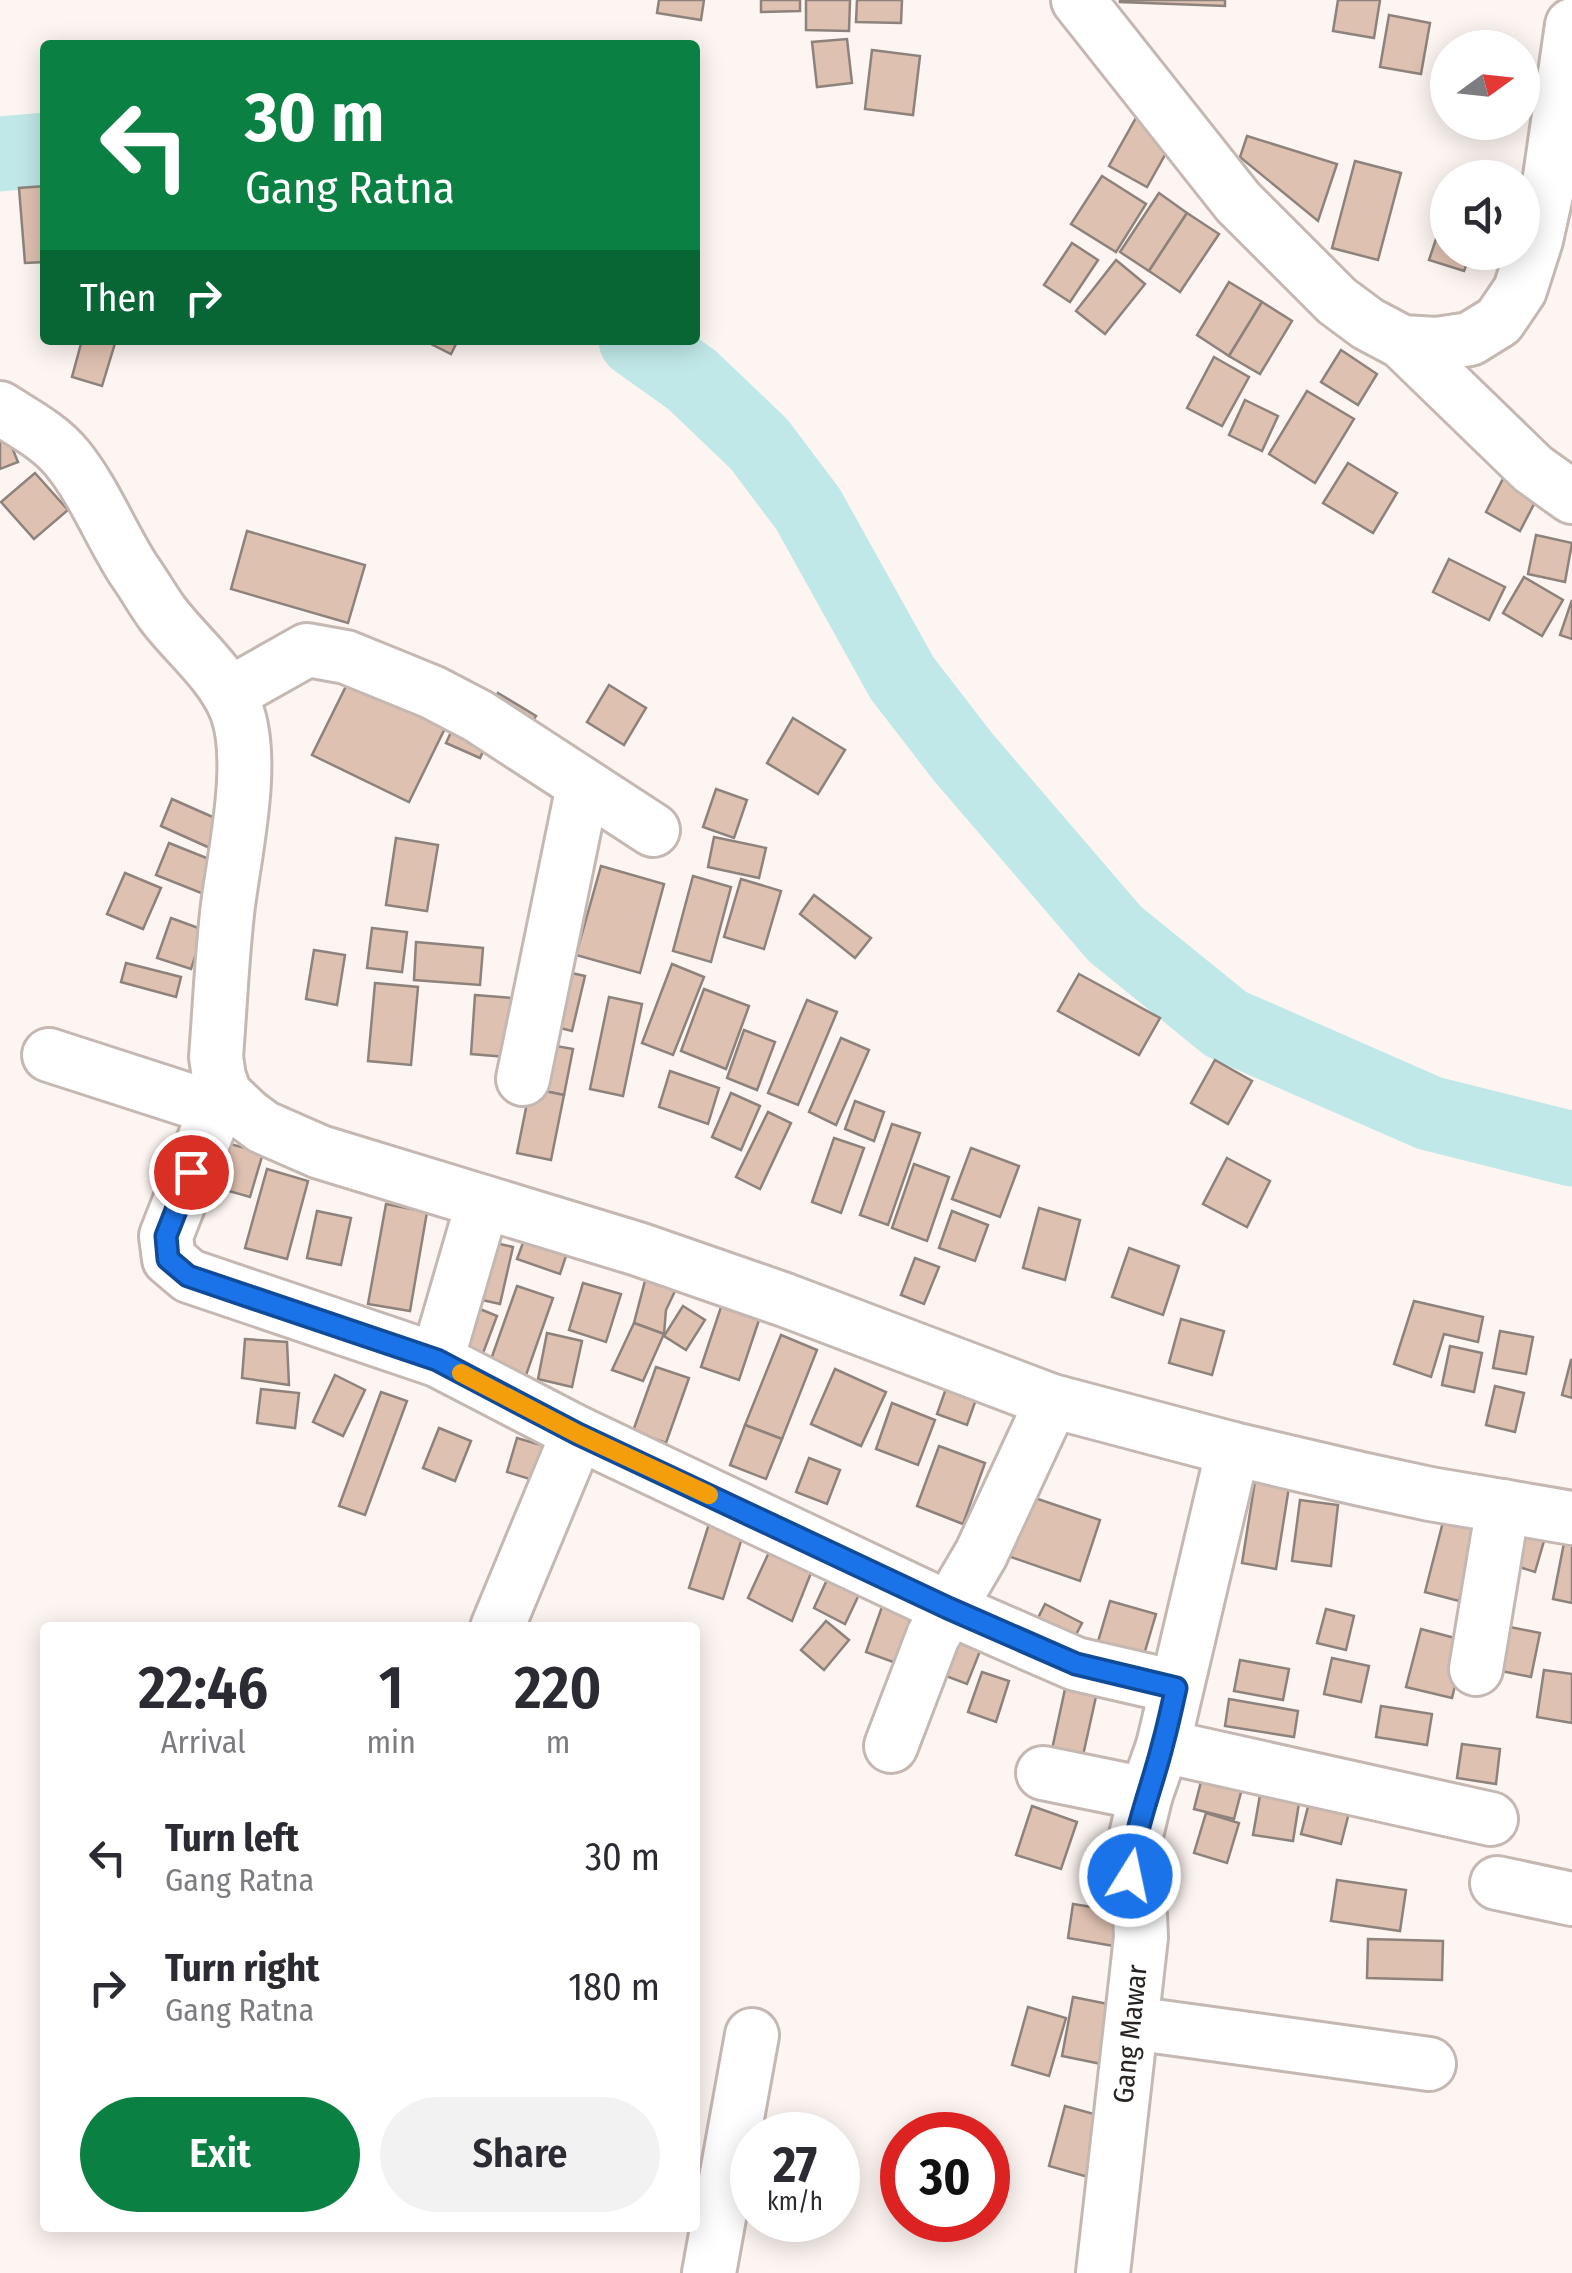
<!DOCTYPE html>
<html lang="en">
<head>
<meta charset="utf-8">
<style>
  :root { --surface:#fff; --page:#f2f2f3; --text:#2b2b33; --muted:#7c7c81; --accent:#0b8043 }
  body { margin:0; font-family:"Fira Sans Condensed",sans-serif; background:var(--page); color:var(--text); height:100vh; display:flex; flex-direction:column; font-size:38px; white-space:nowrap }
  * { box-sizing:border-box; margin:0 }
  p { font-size:32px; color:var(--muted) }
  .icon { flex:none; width:55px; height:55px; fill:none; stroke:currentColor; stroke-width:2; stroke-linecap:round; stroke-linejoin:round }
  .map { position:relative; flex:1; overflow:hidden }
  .sheet { position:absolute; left:40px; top:1622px; width:660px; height:610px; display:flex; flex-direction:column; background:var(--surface); border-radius:10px; box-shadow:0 5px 25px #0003 }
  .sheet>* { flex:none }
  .top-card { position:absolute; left:40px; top:40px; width:660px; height:305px; border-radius:10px; box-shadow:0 5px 25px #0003; background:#0b8043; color:#fff; overflow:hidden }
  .needle { width:65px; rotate:75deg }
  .tools { position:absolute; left:1430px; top:30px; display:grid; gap:20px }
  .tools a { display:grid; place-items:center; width:110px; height:110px; border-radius:50%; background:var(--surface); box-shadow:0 5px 25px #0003; font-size:50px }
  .speed { position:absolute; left:730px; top:2112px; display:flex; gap:20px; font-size:50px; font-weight:700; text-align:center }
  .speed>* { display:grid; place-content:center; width:130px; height:130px; border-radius:50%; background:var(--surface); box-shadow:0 5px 25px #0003; line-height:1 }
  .speed small { font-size:25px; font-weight:400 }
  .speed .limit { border:15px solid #d22; background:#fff; color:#111 }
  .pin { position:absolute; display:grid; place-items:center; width:85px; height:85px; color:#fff; margin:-42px; border:5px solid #fff; border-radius:50%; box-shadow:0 2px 10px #0007 }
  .me { position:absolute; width:110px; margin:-55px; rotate:10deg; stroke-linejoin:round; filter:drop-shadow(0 0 8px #0008) }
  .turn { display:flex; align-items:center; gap:35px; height:210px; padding:0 40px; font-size:45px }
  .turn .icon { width:130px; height:130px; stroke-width:2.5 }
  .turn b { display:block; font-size:70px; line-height:85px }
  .then { display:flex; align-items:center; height:95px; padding:0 40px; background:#0003; gap:20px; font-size:38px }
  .eta { display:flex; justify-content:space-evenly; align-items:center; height:170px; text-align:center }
  .eta b { font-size:60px; font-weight:600; line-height:70px }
  .button { display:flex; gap:20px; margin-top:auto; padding:20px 40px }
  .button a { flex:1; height:115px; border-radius:60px; background:var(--accent); color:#fff; font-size:40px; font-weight:600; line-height:115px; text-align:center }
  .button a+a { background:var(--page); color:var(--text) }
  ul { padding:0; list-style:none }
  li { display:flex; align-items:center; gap:30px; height:130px; padding:0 40px }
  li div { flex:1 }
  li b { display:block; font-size:38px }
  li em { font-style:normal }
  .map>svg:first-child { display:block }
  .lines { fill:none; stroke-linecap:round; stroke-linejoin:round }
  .river { stroke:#c1e8e8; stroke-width:75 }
  .building { fill:#dfc1b1; stroke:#8e827c; stroke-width:2.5 }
  .minor-casing { stroke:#c5b8b2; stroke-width:58 }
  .minor { stroke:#fff; stroke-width:52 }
  .route-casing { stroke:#114b97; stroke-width:25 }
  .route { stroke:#1a73e8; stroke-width:18 }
  .slow { stroke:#f59e0b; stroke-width:18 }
  .labels { text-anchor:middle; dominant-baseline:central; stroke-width:9; stroke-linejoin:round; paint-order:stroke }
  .street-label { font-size:28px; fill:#282320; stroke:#fff }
</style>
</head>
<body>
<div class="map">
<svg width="1572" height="2273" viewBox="0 0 1572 2273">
  <rect width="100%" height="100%" fill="#fdf5f1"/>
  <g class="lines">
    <g class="river">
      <polyline points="0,154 45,150"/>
      <polyline points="636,340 692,380 759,444 808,509 902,678 963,757 1115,934 1226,1024 1429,1113 1572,1149"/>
    </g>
  </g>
  <g class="building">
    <polygon points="659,0 704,0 701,20 657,13"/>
    <polygon points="761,0 800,0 800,11 761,12"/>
    <polygon points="806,0 850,0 849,31 806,30"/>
    <polygon points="857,0 902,0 901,23 856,22"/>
    <polygon points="1120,0 1225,0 1225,6 1120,2"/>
    <polygon points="1338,0 1380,0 1374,38 1333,31"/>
    <polygon points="1389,15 1430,23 1421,74 1380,67"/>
    <polygon points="847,39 852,83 817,87 812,42"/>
    <polygon points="872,50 920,56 913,115 865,109"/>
    <polygon points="1137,116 1175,137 1147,187 1109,166"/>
    <polygon points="1247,136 1337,164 1318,221 1240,157"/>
    <polygon points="1355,161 1401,173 1378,260 1332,248"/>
    <polygon points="1102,176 1146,204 1116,252 1071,224"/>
    <polygon points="45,186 45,262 25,263 19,188"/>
    <polygon points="1159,193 1187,213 1149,271 1120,252"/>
    <polygon points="1187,213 1219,234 1180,292 1149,271"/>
    <polygon points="1439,230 1448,232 1448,252 1471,252 1464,271 1429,260"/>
    <polygon points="1072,243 1098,260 1070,302 1044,285"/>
    <polygon points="1116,260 1145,284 1105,334 1076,311"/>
    <polygon points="1229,282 1262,302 1229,356 1197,335"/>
    <polygon points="1262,302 1292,321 1260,374 1229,356"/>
    <polygon points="82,340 116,340 102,386 72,377"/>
    <polygon points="423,340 458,340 451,354"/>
    <polygon points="1341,350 1377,374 1358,405 1321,382"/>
    <polygon points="1214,357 1249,377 1222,426 1187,408"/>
    <polygon points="1307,391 1354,419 1315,483 1269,454"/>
    <polygon points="1245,400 1278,416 1262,451 1229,435"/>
    <polygon points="4,428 18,462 0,469 0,430"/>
    <polygon points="1348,463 1397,493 1373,533 1323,503"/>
    <polygon points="1511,463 1546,481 1520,531 1486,512"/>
    <polygon points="35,473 68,510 34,539 1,502"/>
    <polygon points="247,531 365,565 348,623 231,589"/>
    <polygon points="1536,535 1572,543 1565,582 1528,574"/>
    <polygon points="1449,559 1505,587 1489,620 1433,592"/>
    <polygon points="1524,577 1563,600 1542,636 1503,613"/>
    <polygon points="1572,600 1572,639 1560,635"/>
    <polygon points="355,668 451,716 409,802 312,755"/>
    <polygon points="609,685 646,708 624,745 587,722"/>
    <polygon points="498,693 536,716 520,741 483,718"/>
    <polygon points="459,715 493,730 480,758 446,743"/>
    <polygon points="793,718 845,750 818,794 767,763"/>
    <polygon points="716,789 747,800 734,838 703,827"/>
    <polygon points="172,799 233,826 221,853 161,826"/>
    <polygon points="714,837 766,848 759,878 708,867"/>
    <polygon points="396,838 438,845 427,911 386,905"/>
    <polygon points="169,843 224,865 211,897 156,875"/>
    <polygon points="601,866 664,884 640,973 576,955"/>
    <polygon points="125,873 161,888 143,929 107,914"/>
    <polygon points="693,876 731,887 711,962 673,951"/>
    <polygon points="741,879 781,891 764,949 724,937"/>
    <polygon points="814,895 871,938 855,958 800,914"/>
    <polygon points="171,918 204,930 191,969 157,958"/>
    <polygon points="372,928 407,932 402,972 367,968"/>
    <polygon points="416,942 483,948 480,985 414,980"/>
    <polygon points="314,950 345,955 337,1005 306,999"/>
    <polygon points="126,963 181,977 176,997 121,982"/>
    <polygon points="672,964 704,977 673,1055 642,1043"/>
    <polygon points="549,968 585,976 572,1031 536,1022"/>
    <polygon points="1079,974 1160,1018 1139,1055 1058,1011"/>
    <polygon points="375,983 418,987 411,1065 368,1061"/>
    <polygon points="704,989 749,1006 726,1069 681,1051"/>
    <polygon points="475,995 524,999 520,1058 471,1054"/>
    <polygon points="609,997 642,1004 623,1096 590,1089"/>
    <polygon points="807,1000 837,1012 798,1105 768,1093"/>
    <polygon points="744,1030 775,1042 757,1090 727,1078"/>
    <polygon points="841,1038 869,1050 836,1125 809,1112"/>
    <polygon points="539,1043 573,1049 564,1095 530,1088"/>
    <polygon points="1215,1060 1252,1081 1228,1124 1191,1103"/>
    <polygon points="670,1071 719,1088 708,1124 659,1107"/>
    <polygon points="530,1088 564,1095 551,1160 517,1153"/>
    <polygon points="731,1093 760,1106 741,1150 712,1137"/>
    <polygon points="855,1101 884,1112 874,1141 845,1129"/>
    <polygon points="768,1112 791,1123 760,1189 736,1177"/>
    <polygon points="892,1124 920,1133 888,1225 860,1215"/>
    <polygon points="834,1138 864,1148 841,1213 812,1202"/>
    <polygon points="223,1142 263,1153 250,1197 211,1186"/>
    <polygon points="971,1148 1019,1166 1000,1217 952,1199"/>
    <polygon points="1227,1158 1270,1181 1247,1227 1203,1204"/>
    <polygon points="914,1164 949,1177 927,1241 892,1228"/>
    <polygon points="267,1169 308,1181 287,1259 245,1248"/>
    <polygon points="386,1204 427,1212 410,1311 368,1304"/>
    <polygon points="1039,1208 1080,1220 1065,1280 1023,1268"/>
    <polygon points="317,1211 351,1218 341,1265 307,1258"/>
    <polygon points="952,1211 988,1225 975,1261 939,1248"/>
    <polygon points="527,1232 569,1247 560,1274 517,1259"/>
    <polygon points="477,1239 513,1247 500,1304 464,1296"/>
    <polygon points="1129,1248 1179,1266 1163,1315 1112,1297"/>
    <polygon points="915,1258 939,1267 924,1304 901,1295"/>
    <polygon points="646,1277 676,1289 666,1310 664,1334 634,1323"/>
    <polygon points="583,1283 621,1294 606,1342 569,1330"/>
    <polygon points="517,1286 553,1298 525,1378 489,1365"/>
    <polygon points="1414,1301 1483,1317 1478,1342 1444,1334 1431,1377 1394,1364"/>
    <polygon points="683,1306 705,1320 686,1350 664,1336"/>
    <polygon points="475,1307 497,1316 480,1361 458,1352"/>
    <polygon points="721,1307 759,1320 739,1380 701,1367"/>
    <polygon points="1181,1319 1224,1331 1212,1375 1169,1363"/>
    <polygon points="634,1323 664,1334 643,1381 612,1370"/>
    <polygon points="1500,1331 1533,1337 1526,1374 1493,1368"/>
    <polygon points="547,1333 582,1341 572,1387 538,1379"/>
    <polygon points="781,1335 817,1350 782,1439 745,1425"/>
    <polygon points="245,1339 287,1342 289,1385 242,1378"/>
    <polygon points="1450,1346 1482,1353 1474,1392 1442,1385"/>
    <polygon points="1571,1360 1572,1360 1572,1398 1562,1395"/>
    <polygon points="656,1367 689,1378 666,1443 633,1431"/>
    <polygon points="835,1369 886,1392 861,1446 811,1424"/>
    <polygon points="335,1375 365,1390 343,1436 313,1422"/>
    <polygon points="950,1377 980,1388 967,1425 937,1414"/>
    <polygon points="1495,1386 1524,1393 1515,1432 1486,1425"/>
    <polygon points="261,1389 299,1393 295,1428 257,1423"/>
    <polygon points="381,1392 407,1401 365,1515 339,1506"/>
    <polygon points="892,1403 935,1420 918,1465 876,1449"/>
    <polygon points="745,1425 782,1439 766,1479 730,1465"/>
    <polygon points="439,1428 471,1441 455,1481 423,1468"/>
    <polygon points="517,1438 565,1452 555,1487 507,1472"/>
    <polygon points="939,1446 985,1463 963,1524 917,1506"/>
    <polygon points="809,1458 840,1470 827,1504 796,1492"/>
    <polygon points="1255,1481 1289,1487 1276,1569 1242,1563"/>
    <polygon points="1029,1496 1100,1520 1080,1581 1008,1556"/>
    <polygon points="1300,1500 1338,1505 1331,1566 1292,1561"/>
    <polygon points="712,1514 746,1525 723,1599 689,1588"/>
    <polygon points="1444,1518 1478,1528 1459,1601 1425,1592"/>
    <polygon points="1521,1527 1546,1534 1535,1572 1510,1564"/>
    <polygon points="1564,1543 1572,1544 1572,1603 1553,1599"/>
    <polygon points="770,1550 813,1568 792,1621 748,1598"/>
    <polygon points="832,1569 864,1584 845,1624 814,1608"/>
    <polygon points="884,1601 929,1617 909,1668 866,1652"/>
    <polygon points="1110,1601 1156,1614 1143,1658 1097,1645"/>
    <polygon points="1045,1604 1082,1623 1067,1652 1030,1634"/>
    <polygon points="1326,1609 1354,1616 1346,1650 1317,1643"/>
    <polygon points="826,1621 849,1640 824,1670 801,1650"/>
    <polygon points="949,1621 986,1636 967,1684 930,1670"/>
    <polygon points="1500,1625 1540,1633 1531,1677 1491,1669"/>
    <polygon points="1421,1629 1466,1641 1452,1698 1406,1687"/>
    <polygon points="1332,1658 1369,1666 1361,1702 1324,1694"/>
    <polygon points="1240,1660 1289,1669 1283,1700 1234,1691"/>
    <polygon points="1544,1670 1572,1674 1572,1723 1537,1717"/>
    <polygon points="982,1672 1009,1681 996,1722 968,1712"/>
    <polygon points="1068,1675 1099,1683 1082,1760 1051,1754"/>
    <polygon points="1229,1699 1298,1711 1294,1737 1225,1726"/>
    <polygon points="1381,1706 1432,1714 1427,1745 1376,1737"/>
    <polygon points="1462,1744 1500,1749 1496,1784 1457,1778"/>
    <polygon points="1205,1766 1245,1777 1234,1819 1194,1809"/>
    <polygon points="1263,1778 1302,1784 1293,1841 1253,1835"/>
    <polygon points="1312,1791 1352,1801 1341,1844 1301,1834"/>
    <polygon points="1032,1806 1077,1822 1061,1869 1016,1855"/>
    <polygon points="1206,1813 1239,1823 1227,1863 1194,1853"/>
    <polygon points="1337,1880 1406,1890 1400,1931 1331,1921"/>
    <polygon points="1073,1904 1130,1913 1125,1948 1068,1938"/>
    <polygon points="1368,1939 1443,1941 1442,1980 1367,1978"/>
    <polygon points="1073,1997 1123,2007 1111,2066 1062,2056"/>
    <polygon points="1028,2007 1066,2018 1049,2076 1012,2065"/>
    <polygon points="1065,2106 1112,2119 1095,2179 1049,2166"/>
  </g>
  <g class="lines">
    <defs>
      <g id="minor">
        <polyline points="1078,0 1238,202 1337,301 1368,324 1402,342 1437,344 1470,339 1499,321 1520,290 1536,240 1550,177 1572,25"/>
        <polyline points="1402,342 1533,469 1572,497"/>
        <path d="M0 408C23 423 49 436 67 458 94 491 110 533 133 569 143 583 152 599 162 613 186 645 221 672 236 709 256 760 235 851 228 905 222 955 220 1006 216 1057L219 1077 225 1094 247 1115 263 1127 320 1152 638 1249 785 1300 1052 1401 1233 1449 1361 1479 1430 1494 1572 1518"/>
        <polyline points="229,694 307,650 346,657 432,692 478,716 653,830"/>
        <polyline points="49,1055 216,1109"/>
        <polyline points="523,1079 583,786"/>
        <polyline points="225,1094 216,1109 166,1236 169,1259 189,1276 437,1360 578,1433 948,1608 1076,1664 1176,1687"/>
        <polyline points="437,1360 483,1202"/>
        <polyline points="497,1628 578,1433"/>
        <polyline points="1476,1669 1503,1506"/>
        <polyline points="891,1746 933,1636 981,1554 1052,1401"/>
        <polyline points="1163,1746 1491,1819"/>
        <polyline points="1043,1773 1146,1794"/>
        <polyline points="1497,1883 1572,1899"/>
        <polyline points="1132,2023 1429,2064"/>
        <polyline points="709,2273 752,2035"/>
        <polyline points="1103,2273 1141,1937 1140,1915 1133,1896 1130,1876 1131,1856 1146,1794 1163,1746 1233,1449"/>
      </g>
    </defs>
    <use href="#minor" class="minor-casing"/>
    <use href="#minor" class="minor"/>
  </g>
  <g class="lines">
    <defs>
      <path id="route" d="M191 1172 166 1236 168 1259 188 1276 437 1360 578 1434 948 1608 1076 1664 1176 1688C1172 1706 1168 1725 1163 1743 1152 1788 1134 1829 1130 1876"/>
    </defs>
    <use href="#route" class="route-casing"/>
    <use href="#route" class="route"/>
    <polyline class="slow" points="461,1373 578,1434 709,1495"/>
  </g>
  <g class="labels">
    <g class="street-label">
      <text transform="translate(1130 2034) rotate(-84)">Gang Mawar</text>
    </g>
  </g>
</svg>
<div class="tools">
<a><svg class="needle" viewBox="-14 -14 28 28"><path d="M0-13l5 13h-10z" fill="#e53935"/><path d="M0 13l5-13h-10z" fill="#7c7c81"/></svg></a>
<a><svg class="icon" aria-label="sound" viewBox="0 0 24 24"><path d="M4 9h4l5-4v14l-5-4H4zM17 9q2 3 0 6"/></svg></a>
</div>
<div class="speed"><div>27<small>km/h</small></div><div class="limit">30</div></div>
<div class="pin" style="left:191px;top:1172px;background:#d93025"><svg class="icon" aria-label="arrive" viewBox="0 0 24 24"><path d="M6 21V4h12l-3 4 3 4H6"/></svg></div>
<svg class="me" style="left:1130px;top:1876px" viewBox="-20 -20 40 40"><circle r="17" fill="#1a73e8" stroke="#fff" stroke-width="3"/><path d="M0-11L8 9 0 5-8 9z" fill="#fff"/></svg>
<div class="top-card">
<div class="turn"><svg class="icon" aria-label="left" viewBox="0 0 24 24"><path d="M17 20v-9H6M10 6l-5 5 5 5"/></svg><div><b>30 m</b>Gang Ratna</div></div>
<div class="then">Then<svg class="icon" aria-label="right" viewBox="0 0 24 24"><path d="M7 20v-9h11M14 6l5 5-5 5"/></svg></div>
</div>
<section class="sheet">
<div class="eta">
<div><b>22:46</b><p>Arrival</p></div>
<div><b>1</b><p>min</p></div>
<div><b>220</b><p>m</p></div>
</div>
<ul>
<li><svg class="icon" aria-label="left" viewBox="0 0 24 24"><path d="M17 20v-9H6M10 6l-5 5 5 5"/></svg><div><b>Turn left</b><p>Gang Ratna</p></div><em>30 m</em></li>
<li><svg class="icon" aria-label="right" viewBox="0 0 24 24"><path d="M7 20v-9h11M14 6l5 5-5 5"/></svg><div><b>Turn right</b><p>Gang Ratna</p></div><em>180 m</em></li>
</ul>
<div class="button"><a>Exit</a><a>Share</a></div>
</section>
</div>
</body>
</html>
